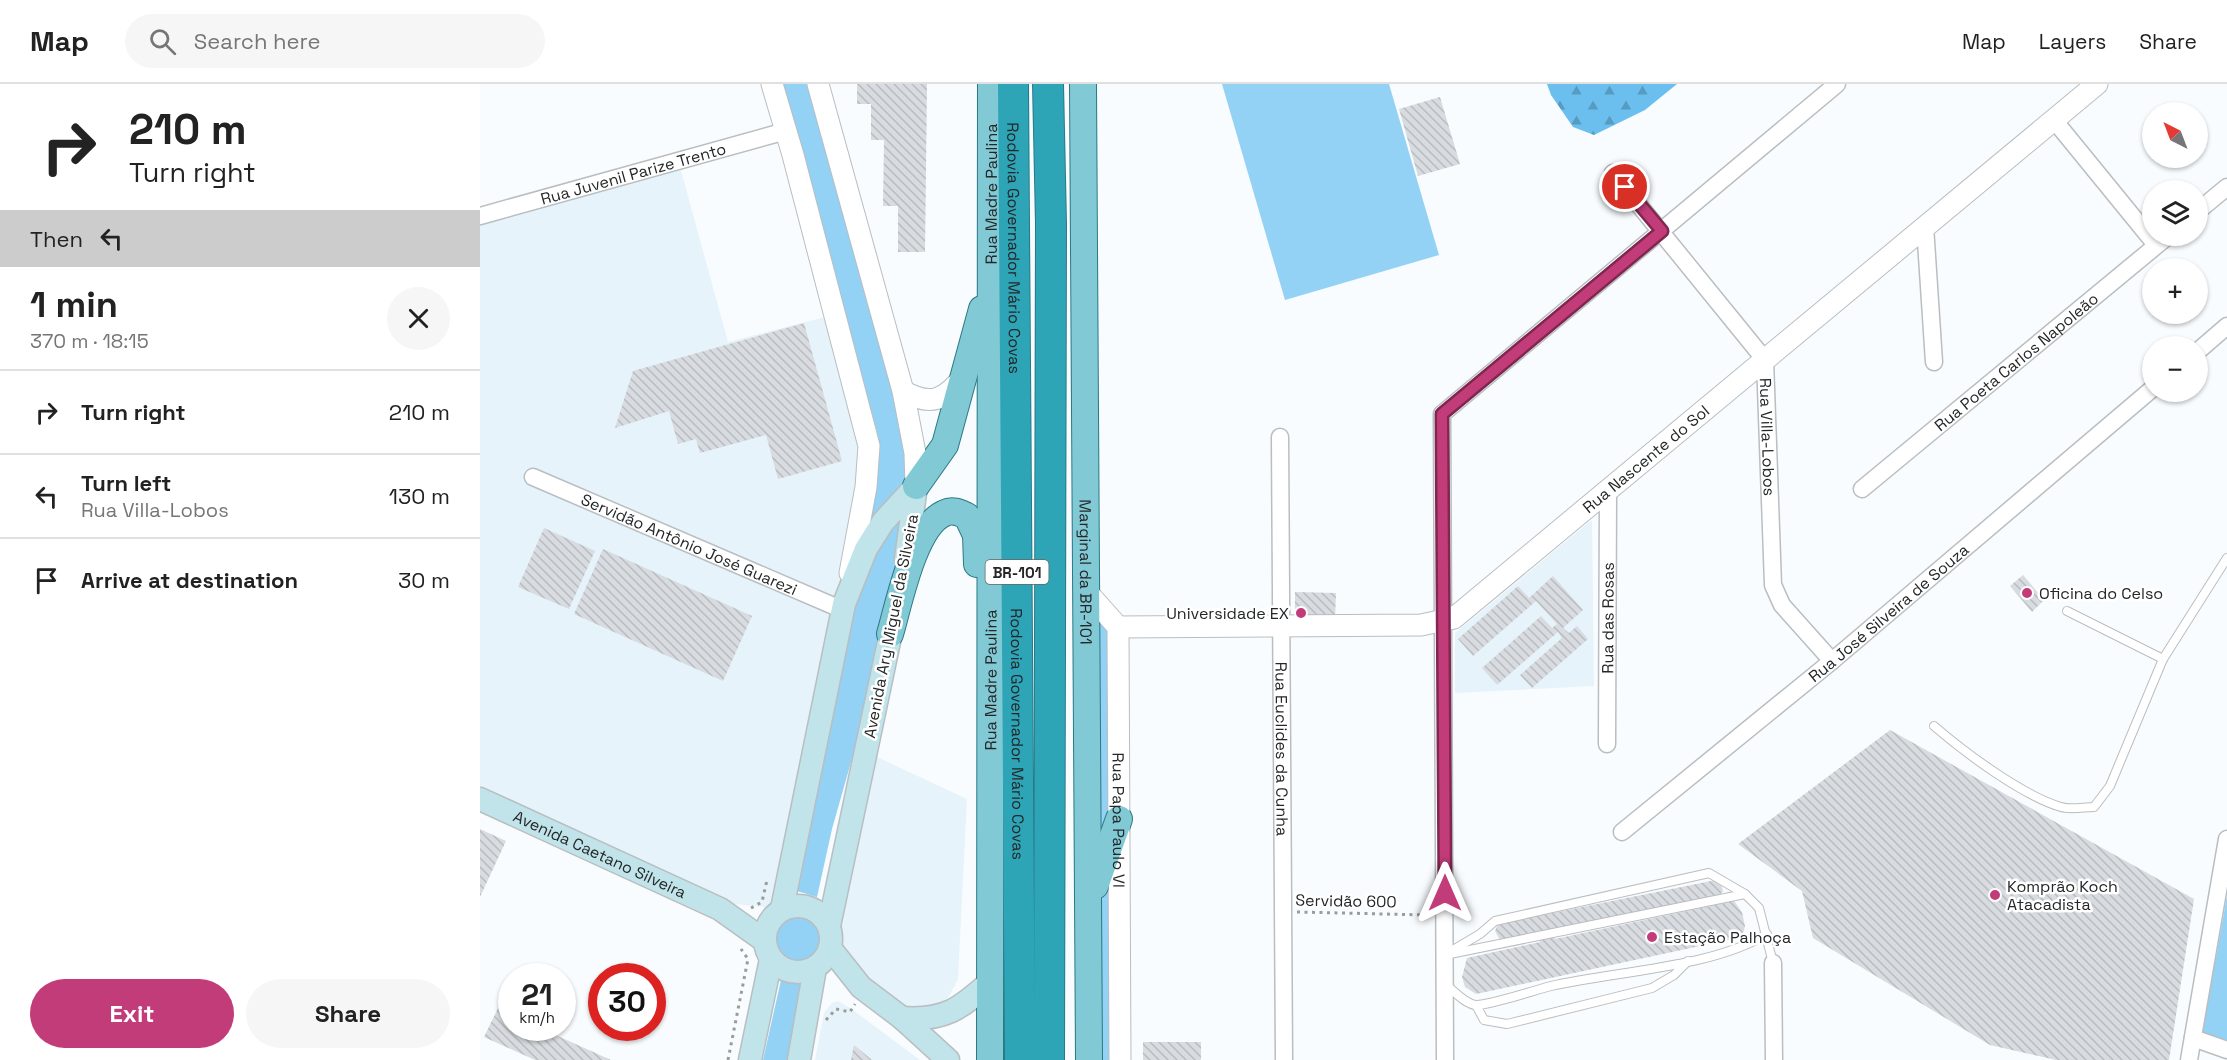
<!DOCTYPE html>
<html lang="en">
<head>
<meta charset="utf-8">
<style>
  :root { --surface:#fff; --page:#f6f6f6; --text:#222; --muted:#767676; --line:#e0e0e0; --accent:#c33c7a }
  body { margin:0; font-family:"Space Grotesk",sans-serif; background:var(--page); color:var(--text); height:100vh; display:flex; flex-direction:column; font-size:22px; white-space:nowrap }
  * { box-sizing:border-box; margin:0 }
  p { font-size:20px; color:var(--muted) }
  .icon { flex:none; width:33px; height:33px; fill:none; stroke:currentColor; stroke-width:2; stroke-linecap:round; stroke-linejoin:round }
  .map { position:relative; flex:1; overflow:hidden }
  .drawer { display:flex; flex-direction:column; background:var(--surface); width:480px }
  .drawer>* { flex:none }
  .hud { background:#fff; color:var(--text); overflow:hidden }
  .needle { width:39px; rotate:318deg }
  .tools { position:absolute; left:1662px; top:18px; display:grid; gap:12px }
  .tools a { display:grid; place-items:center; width:66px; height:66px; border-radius:50%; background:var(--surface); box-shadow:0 2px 4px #0004; font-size:30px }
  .speed { position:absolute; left:18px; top:879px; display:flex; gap:12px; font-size:30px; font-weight:700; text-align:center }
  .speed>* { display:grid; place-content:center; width:78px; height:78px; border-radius:50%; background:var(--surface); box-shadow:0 2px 4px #0004; line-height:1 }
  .speed small { font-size:15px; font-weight:400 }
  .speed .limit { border:9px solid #d22; background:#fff; color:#111 }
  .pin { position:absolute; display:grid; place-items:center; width:51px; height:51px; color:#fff; margin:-26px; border:3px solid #fff; border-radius:50%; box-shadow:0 2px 6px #0007 }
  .me { position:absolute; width:66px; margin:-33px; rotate:0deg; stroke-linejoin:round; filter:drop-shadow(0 0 4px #0008) }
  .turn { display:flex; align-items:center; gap:21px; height:126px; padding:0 30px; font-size:27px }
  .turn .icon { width:78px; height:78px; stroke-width:2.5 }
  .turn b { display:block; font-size:42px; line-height:51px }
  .then { display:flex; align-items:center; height:57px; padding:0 30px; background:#0003; gap:12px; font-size:22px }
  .round { display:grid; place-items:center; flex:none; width:63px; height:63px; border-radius:32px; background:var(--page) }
  .head { display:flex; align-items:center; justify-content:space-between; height:102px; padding:0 30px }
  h1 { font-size:36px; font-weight:600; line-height:45px }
  .primary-button { display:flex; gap:12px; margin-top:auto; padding:12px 30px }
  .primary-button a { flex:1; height:69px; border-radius:36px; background:var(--accent); color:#fff; font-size:24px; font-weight:600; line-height:69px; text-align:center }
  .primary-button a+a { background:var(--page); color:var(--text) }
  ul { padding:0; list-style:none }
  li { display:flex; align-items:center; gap:18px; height:84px; padding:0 30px; border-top:2px solid var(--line) }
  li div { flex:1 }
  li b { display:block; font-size:22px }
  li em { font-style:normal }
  header { display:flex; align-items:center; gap:36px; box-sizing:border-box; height:84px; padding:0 30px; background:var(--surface); border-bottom:2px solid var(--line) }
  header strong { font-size:28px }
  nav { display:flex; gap:33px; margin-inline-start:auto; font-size:21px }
  .search { width:420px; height:54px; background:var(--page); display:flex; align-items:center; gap:15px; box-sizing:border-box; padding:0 21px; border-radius:33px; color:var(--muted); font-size:22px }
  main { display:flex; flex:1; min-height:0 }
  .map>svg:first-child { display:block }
  .built { fill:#e6f3fa }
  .green { fill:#93d1f5 }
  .forest { fill:url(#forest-firs) }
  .building { fill:url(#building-back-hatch) }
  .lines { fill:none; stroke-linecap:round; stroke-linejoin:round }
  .service-casing { stroke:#b9bec1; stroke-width:10 }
  .minor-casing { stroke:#b9bec1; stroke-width:19 }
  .tertiary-casing { stroke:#b9bec1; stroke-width:23 }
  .secondary-casing { stroke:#b9bec1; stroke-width:25 }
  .primary-casing { stroke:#2a7985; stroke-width:28 }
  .motorway-casing { stroke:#2a7985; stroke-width:32 }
  .path { stroke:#999c9d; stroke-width:3; stroke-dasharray:3 4.5; stroke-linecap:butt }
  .service { stroke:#fff; stroke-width:8 }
  .minor { stroke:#fff; stroke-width:16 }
  .tertiary { stroke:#fff; stroke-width:21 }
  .secondary { stroke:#c0e4e9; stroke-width:22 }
  .primary { stroke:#81c9d4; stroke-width:26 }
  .motorway { stroke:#2da5b7; stroke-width:30 }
  .route-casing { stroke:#7f274f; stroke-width:15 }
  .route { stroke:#c33c7a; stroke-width:10 }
  .poi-dot { fill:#c33c7a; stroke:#fff; stroke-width:2 }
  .labels { text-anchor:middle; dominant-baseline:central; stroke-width:5; stroke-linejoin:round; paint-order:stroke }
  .shield { fill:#fff; stroke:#666768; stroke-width:1.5 }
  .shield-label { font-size:15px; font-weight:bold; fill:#242627 }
  .street-label { font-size:16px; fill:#242627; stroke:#fff }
  .poi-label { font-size:16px; fill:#242627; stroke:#fff; text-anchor:start }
</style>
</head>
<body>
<header>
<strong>Map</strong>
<div class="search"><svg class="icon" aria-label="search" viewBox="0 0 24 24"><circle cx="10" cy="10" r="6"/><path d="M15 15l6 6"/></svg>Search here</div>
<nav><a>Map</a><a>Layers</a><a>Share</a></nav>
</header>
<main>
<section class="drawer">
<div class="hud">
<div class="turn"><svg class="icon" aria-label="right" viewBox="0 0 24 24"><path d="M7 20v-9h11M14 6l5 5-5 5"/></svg><div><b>210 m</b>Turn right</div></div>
<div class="then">Then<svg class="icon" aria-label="left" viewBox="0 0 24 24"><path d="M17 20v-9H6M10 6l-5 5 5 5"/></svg></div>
</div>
<div class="head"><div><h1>1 min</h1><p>370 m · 18:15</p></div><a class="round"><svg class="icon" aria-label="close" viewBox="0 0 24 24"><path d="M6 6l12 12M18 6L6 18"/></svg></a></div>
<ul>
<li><svg class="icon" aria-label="right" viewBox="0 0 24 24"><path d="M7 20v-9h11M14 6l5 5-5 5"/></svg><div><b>Turn right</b></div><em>210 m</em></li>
<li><svg class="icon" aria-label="left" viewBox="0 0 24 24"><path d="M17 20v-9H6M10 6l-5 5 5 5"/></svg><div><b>Turn left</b><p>Rua Villa-Lobos</p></div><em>130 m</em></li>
<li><svg class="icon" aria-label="arrive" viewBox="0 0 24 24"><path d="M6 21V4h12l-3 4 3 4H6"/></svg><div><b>Arrive at destination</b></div><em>30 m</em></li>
</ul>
<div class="primary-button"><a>Exit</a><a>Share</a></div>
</section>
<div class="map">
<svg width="1747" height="976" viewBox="0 0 1747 976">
  <defs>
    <pattern id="forest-firs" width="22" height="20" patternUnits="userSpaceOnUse" patternTransform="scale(1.5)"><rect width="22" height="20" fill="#6bbfee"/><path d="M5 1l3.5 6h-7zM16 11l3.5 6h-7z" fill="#589bc1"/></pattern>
    <pattern id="building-back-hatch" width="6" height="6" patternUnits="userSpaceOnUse" patternTransform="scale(1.5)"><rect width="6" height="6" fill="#d8dbdf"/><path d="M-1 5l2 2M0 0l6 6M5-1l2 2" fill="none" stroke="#b9bcbf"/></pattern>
  </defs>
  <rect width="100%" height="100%" fill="#f8fcfe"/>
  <g class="built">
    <polygon points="200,83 248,258 349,232 383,377 357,519 293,824 242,819 0,708 0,129"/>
    <polygon points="1112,436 1114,602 975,609 975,549"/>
    <polygon points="397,673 487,715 478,895 468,914 453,924 425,924 371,882 358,856 358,841"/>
    <polygon points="358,917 370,924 440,976 335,976 344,929 352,919"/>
  </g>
  <g class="green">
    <polygon points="301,0 332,0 413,285 432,399 388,445 399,373 397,348"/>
    <polygon points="742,0 909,0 959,171 805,216"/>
    <polygon points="431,414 394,597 352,745 337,813 317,807 383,482"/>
    <polygon points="617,526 635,549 632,729 613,780"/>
    <polygon points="636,780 637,976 621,976 620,820"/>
    <polygon points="1747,812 1747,959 1722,951"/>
    <circle cx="318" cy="855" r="24"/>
    <polygon points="301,896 321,900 307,976 283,976"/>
  </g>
  <polygon class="forest" points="1067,0 1197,0 1165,26 1114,51 1093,43 1071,11"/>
  <g class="building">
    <polygon points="377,0 447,0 445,168 418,168 418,122 403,122 404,56 391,56 391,20 377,20"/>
    <polygon points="960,13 980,80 938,92 919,25"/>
    <polygon points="1692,99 1699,106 1684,106"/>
    <polygon points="324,239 362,377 298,395 286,351 220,369 216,355 198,360 189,327 135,344 153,287"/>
    <polygon points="64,444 115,467 89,525 38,503"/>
    <polygon points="123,465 272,532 243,597 94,530"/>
    <polygon points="1543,491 1564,516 1552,528 1530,502"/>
    <polygon points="1073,492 1103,526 1083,544 1089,549 1097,542 1108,555 1052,604 1040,591 1082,554 1078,548 1017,601 1002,584 1061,532 1072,544 1077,540 1056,517 993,572 978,555 1038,502 1049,514"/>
    <polygon points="815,508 856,509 855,536 815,535"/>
    <polygon points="1410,646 1714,815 1689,976 1576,976 1510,961 1333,854 1322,807 1258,760"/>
    <polygon points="0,745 26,757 0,813"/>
    <polygon points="1236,796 1241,800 1243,807 1239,812 1073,846 1075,855 1254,817 1262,828 1265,842 1262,853 996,910 985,903 982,893 987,874 1060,858 1058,850 1021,858 1015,847 1018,840"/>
    <polygon points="18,924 32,930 32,944 60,944 131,976 55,976 4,953"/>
    <rect x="663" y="958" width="58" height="18"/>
    <polygon points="374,961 392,976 371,976"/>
  </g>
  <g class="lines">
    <defs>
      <g id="service">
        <polyline points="1587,527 1683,575"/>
        <path d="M1454 642C1484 668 1543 712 1581 723 1590 726 1604 723 1614 723L1630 702 1683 575 1747 474"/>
        <polyline points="973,866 1000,850 1015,837 1229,789 1265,810"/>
        <polyline points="965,871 1265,810 1279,824 1293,879"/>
        <path d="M965 900C974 907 984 919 995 921 1008 922 1055 906 1071 902 1136 887 1231 884 1287 850"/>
        <polyline points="996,921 1004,936 1027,940 1172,904 1194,891 1208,877"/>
      </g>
      <g id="minor">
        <polyline points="1574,36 1676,161"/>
        <path id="s1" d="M1133 89 1285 276 1293 501 1302 521 1352 577"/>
        <polyline points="1718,127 1747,103"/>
        <path id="s2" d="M0 132 306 47"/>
        <polyline points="1445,142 1454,278"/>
        <polyline points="1718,267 1747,242"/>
        <path id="s3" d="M800 353 804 976"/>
        <path id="s4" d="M53 393 363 526"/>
        <path id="s5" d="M1382 405 1688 152"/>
        <path id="s6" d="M1127 660 1128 407"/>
        <path id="s7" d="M1142 748 1352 577 1672 305"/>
        <polyline points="1293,879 1294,976"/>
        <polyline points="1713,954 1747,966"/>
        <polyline points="965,976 962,330 1357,0"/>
        <polyline points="1709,976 1747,755"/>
      </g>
      <g id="tertiary">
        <polyline points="292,0 313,71 389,362 386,403 370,489"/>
        <polyline points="338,0 423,307 435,369 436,402"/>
        <path d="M423 307C451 323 465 316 484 292"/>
        <path id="s8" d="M607 508 638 543 640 976"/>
        <path id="s9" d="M638 543 941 541 974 534 1617 0"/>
      </g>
      <g id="secondary">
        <polyline points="426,475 436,402"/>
        <path id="s10" d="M0 715 240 825 285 857"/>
        <circle cx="318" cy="855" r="33"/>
        <polyline points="302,825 364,520 386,465 403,438 436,402"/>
        <polyline points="349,842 414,534"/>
        <polyline points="350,864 381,903 422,934 468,976"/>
        <path d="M422 934C465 937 480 925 511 897"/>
        <polyline points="270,976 291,875"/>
        <polyline points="319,976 335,884"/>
      </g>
      <g id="primary">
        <path id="s11" d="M603 0 609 976"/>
        <polyline points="436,402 465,361 502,225"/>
        <path d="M410 550C419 520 434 441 465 429 473 425 480 429 487 432L496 451 497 480"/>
        <polyline points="615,802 639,735"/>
        <path id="s12" d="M510 976 511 0"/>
      </g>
      <g id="motorway">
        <path id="s13" d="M533 0 540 976"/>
        <polyline points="568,0 571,140 569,976"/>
      </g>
    </defs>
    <use href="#service" class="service-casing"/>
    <use href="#minor" class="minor-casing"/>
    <use href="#tertiary" class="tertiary-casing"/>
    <use href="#secondary" class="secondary-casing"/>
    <use href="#primary" class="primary-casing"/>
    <use href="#motorway" class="motorway-casing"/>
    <g class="path">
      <polyline points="271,824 282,818 287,796"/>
      <polyline points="817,828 948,831"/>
      <polyline points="346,936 356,925 370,928 375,920"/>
      <polyline points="248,976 268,875 261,865"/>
    </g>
    <use href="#service" class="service"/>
    <use href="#minor" class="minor"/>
    <use href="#tertiary" class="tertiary"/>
    <use href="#secondary" class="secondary"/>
    <use href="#primary" class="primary"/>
    <use href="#motorway" class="motorway"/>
  </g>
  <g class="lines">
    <defs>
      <polyline id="route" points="965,809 962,330 1182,147 1145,103"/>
    </defs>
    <use href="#route" class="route-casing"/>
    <use href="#route" class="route"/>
  </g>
  <g class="poi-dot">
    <circle cx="1547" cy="509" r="6"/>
    <circle cx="821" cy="529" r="6"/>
    <circle cx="1515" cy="811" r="6"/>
    <circle cx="1172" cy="853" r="6"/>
  </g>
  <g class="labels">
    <rect class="shield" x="505.5" y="476" width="63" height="24" rx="4.5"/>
    <g class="shield-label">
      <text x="537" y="488">BR-101</text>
    </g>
    <g class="street-label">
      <text stroke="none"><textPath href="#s2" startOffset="159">Rua Juvenil Parize Trento</textPath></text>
      <text stroke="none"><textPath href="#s12" startOffset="866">Rua Madre Paulina</textPath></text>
      <text stroke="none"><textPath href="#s13" startOffset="164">Rodovia Governador Mário Covas</textPath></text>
      <text stroke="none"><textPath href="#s5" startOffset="200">Rua Poeta Carlos Napoleão</textPath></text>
      <text stroke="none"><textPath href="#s1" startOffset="318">Rua Villa-Lobos</textPath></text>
      <text stroke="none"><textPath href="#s9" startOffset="586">Rua Nascente do Sol</textPath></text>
      <text stroke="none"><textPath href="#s4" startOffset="170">Servidão Antônio José Guarezi</textPath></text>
      <text stroke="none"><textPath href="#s11" startOffset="488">Marginal da BR-101</textPath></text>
      <text stroke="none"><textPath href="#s7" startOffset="345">Rua José Silveira de Souza</textPath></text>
      <text stroke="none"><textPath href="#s6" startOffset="126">Rua das Rosas</textPath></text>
      <text transform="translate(411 542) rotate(-79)">Avenida Ary Miguel da Silveira</text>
      <text stroke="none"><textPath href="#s12" startOffset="380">Rua Madre Paulina</textPath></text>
      <text stroke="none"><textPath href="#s13" startOffset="650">Rodovia Governador Mário Covas</textPath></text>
      <text stroke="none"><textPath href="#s3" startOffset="312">Rua Euclides da Cunha</textPath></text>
      <text stroke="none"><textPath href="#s8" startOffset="240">Rua Papa Paulo VI</textPath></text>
      <text stroke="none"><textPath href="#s10" startOffset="132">Avenida Caetano Silveira</textPath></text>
      <text transform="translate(866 817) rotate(1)">Servidão 600</text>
    </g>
    <g class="poi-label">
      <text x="1559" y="509">Oficina do Celso</text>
      <text x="809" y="529" text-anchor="end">Universidade EX</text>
      <text x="1527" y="802">Komprão Koch<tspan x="1527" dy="18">Atacadista</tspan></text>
      <text x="1184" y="853">Estação Palhoça</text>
    </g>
  </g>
</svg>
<div class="tools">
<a><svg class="needle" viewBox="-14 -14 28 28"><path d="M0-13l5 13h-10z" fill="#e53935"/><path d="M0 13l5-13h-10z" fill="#767676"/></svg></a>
<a><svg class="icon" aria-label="layers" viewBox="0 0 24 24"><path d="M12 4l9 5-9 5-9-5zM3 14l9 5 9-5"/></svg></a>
<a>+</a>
<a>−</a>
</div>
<div class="speed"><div>21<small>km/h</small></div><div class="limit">30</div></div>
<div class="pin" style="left:1145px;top:103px;background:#d93025"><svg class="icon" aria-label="arrive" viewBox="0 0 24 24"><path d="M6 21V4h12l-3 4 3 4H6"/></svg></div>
<svg class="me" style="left:965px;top:809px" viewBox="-20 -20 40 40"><path d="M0-17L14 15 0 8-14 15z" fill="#c33c7a" stroke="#fff" stroke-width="4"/></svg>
</div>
</main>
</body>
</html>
